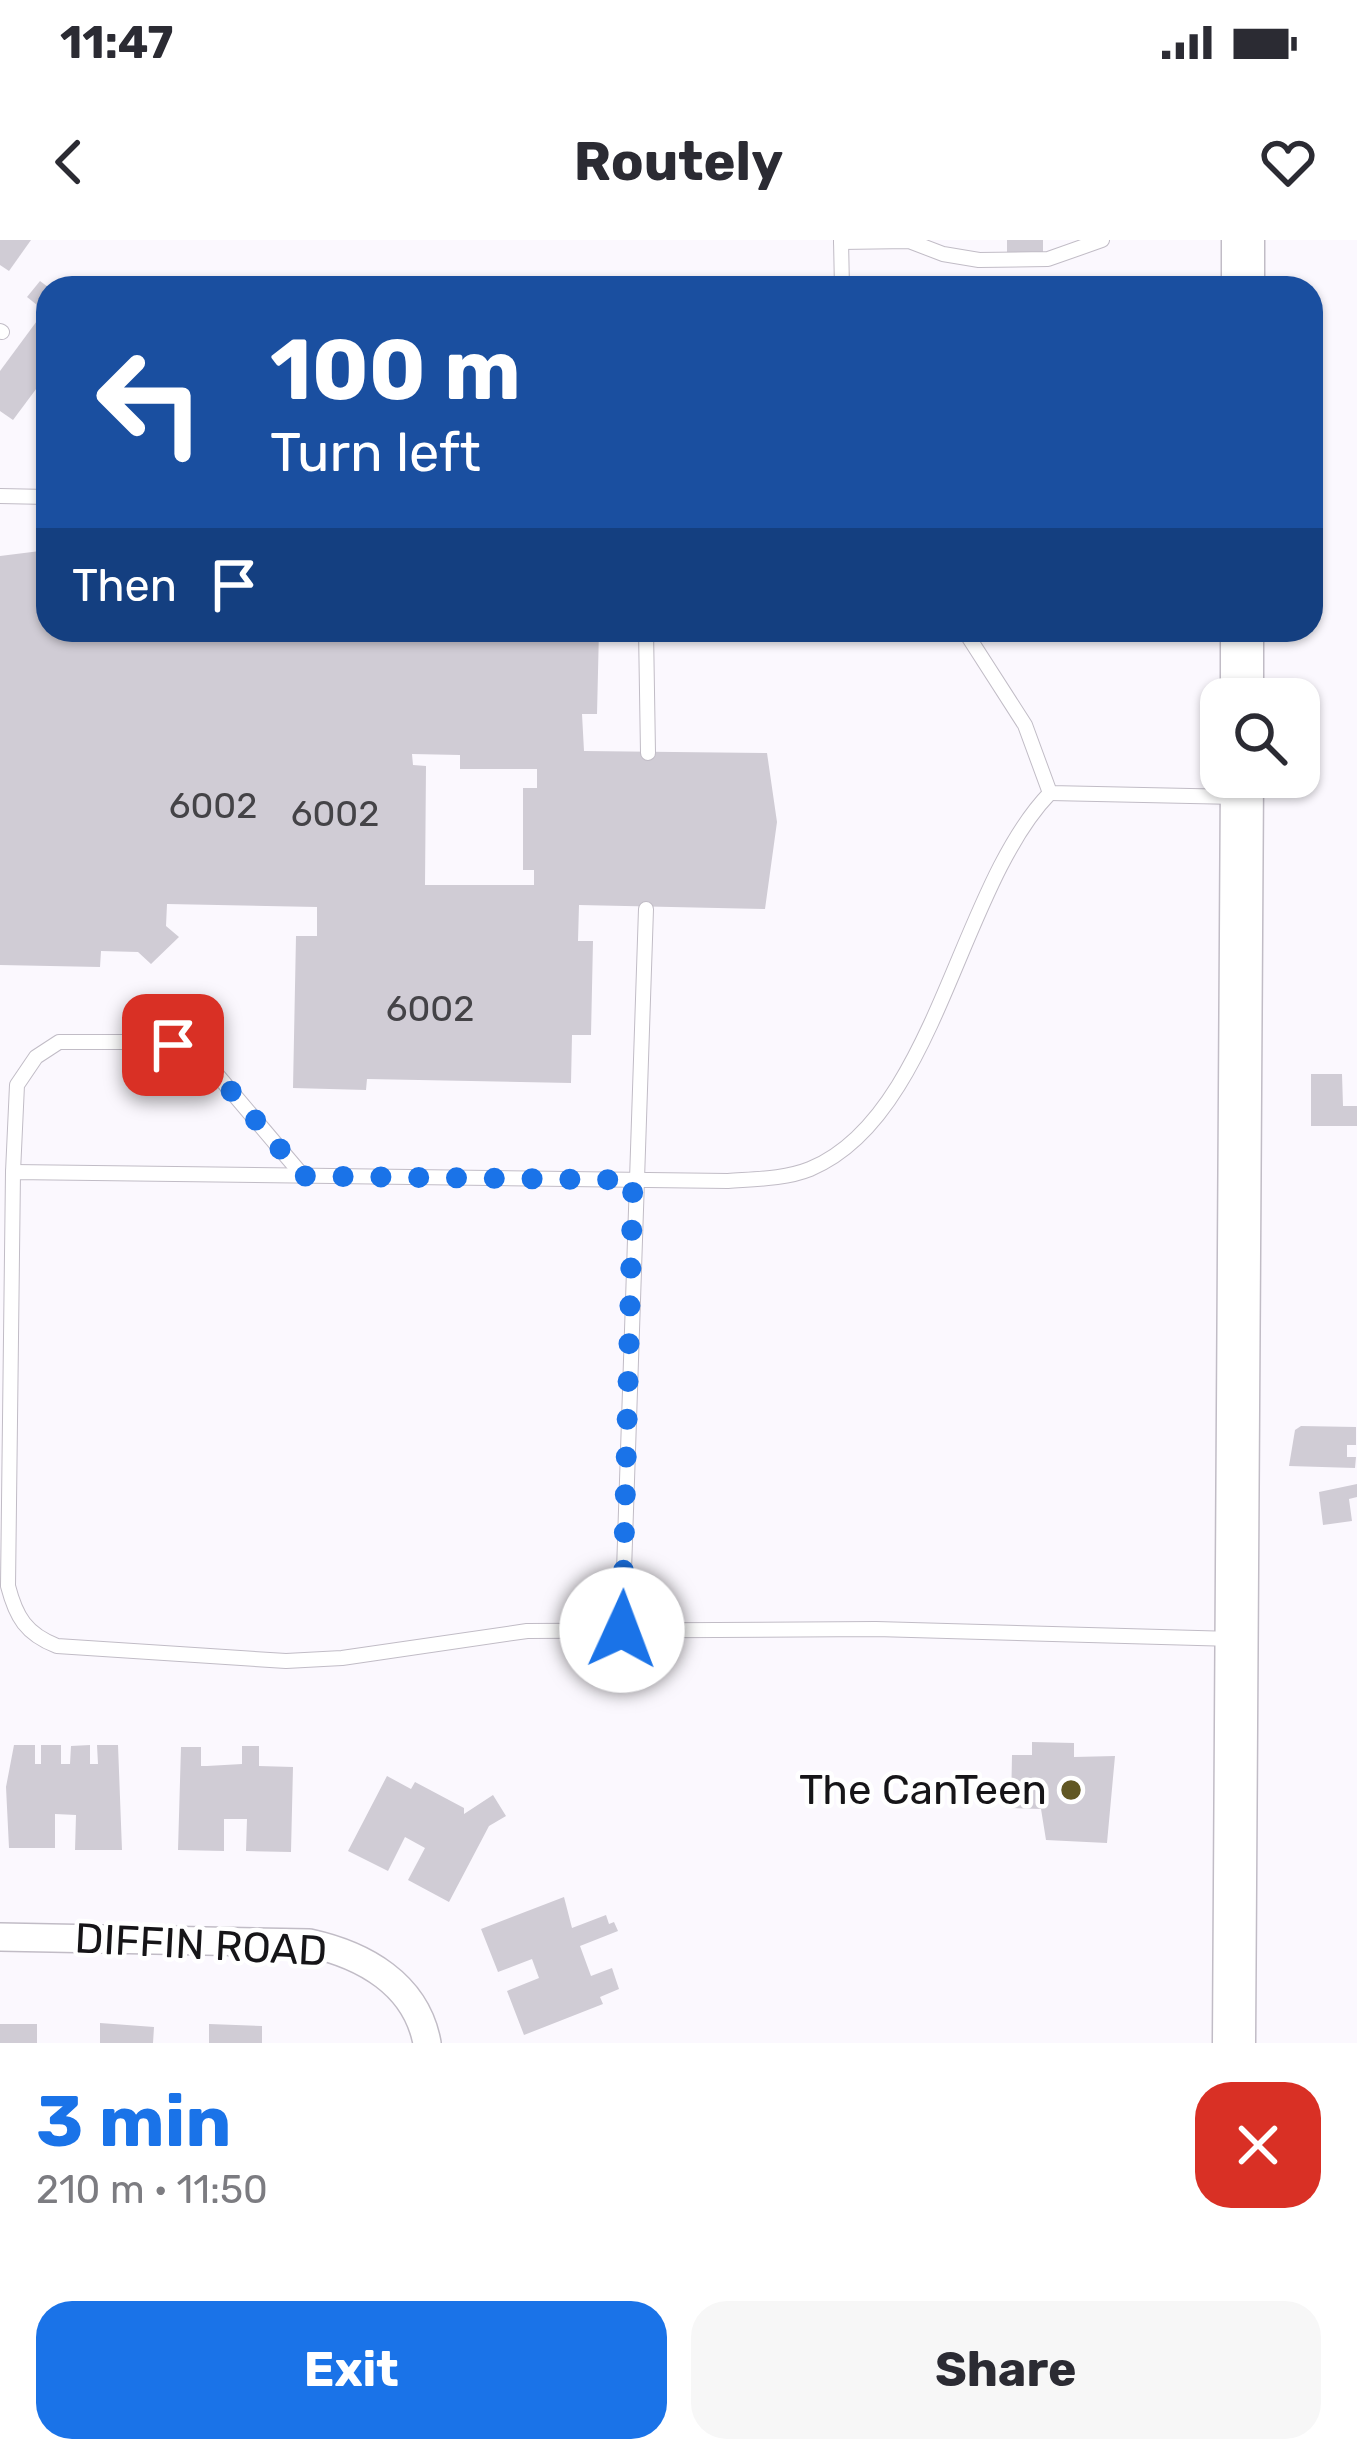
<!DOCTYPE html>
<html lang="en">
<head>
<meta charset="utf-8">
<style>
  :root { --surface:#fff; --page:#f7f7f7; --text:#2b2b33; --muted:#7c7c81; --accent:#1a73e8 }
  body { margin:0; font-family:Rubik,sans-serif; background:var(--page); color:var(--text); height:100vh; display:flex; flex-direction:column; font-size:45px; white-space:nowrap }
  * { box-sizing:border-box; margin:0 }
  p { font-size:39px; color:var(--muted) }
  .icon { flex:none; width:66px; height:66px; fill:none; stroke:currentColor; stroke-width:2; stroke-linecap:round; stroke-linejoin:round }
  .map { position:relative; height:1803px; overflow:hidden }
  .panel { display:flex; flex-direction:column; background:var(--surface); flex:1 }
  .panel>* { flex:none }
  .guide { position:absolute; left:36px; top:36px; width:1287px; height:366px; border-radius:36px; box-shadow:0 3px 9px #0004; background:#1a4fa0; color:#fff; overflow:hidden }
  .buttons { position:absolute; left:1200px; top:438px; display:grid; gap:24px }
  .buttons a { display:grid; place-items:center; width:120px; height:120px; border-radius:24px; background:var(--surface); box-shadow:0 3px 9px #0004; font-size:60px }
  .pin { position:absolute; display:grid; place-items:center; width:102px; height:102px; color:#fff; margin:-51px; border-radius:24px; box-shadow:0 6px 18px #0006 }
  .me { position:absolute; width:132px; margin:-66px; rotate:2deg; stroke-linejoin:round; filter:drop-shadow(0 0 9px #0008) }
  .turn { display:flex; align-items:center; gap:42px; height:252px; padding:0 36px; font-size:54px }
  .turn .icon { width:156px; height:156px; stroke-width:2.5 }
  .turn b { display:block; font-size:84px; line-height:102px }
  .then { display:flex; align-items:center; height:114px; padding:0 36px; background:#0003; gap:24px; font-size:45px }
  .round { display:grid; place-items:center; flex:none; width:126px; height:126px; border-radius:36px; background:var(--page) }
  .head { display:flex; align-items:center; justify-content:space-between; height:204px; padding:0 36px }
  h1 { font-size:72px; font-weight:700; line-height:90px; color:var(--accent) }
  .primary-button { display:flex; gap:24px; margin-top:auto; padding:24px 36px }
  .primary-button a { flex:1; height:138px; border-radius:36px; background:var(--accent); color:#fff; font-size:48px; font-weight:700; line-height:138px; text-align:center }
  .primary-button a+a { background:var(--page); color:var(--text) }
  .status { display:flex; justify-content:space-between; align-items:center; height:84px; padding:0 60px; background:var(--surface); direction:ltr }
  .status svg { height:33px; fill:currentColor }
  header { display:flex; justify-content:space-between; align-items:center; height:156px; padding:0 36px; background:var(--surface); font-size:54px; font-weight:700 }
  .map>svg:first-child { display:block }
  .building { fill:#d0ccd5; fill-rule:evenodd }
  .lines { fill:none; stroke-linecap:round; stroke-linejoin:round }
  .lane-casing { stroke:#c1bcc6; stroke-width:16 }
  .street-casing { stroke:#c1bcc6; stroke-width:30 }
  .primary-casing { stroke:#c1bcc6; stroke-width:45 }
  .lane { stroke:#fff; stroke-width:14 }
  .street { stroke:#fff; stroke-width:27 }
  .primary { stroke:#fff; stroke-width:42 }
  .route { stroke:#1a73e8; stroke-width:21; stroke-dasharray:0 37.8 }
  .poi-dot { fill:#615723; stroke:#fff; stroke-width:4.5 }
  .labels { text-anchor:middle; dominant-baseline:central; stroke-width:9; stroke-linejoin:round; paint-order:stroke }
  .number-label { font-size:36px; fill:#444347 }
  .poi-label { font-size:42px; fill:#161518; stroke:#fff; text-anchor:end }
  .street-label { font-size:42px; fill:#161518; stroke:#fff }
</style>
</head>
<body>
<div class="status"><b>11:47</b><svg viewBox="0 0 49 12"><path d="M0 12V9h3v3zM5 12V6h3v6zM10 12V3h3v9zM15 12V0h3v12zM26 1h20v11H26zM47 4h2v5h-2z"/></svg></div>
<header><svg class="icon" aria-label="back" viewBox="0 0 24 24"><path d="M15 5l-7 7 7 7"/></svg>Routely<svg class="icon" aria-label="heart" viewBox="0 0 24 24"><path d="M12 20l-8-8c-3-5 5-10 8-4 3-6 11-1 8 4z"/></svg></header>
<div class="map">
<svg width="1357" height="1803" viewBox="0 0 1357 1803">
  <rect width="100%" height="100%" fill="#fbf8fe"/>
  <g class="building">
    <polygon points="0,0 31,0 9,31 0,25"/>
    <polygon points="1007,0 1043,0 1043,16 1007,15"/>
    <polygon points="40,41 48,47 42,69 27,57"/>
    <polygon points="48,66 48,133 13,180 0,171 0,131"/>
    <path d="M48 310V390H302V395L338 396V390H599L597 474H582L584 511 767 513 777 582 765 669 579 665 578 701H593L591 795H572L571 843 367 839 366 850 293 848 296 696H317V667L167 664 166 686 179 697 151 724 138 712 101 711 100 727 0 725V316ZM412 514 460 515V529H537V548H523V630H534V645H425L426 526 413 525Z"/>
    <polygon points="1311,834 1342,834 1343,866 1357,866 1357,886 1311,886"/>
    <polygon points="1301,1186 1356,1187 1356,1205 1347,1205 1347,1217 1356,1217 1355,1228 1289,1226 1295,1190"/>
    <polygon points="1357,1244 1357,1257 1349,1259 1352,1281 1323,1285 1319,1252"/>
    <polygon points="1032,1502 1074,1503 1074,1517 1115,1516 1107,1603 1046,1600 1041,1569 1011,1568 1012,1515 1032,1515"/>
    <polygon points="14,1505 35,1505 35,1524 41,1524 41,1505 61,1505 61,1524 70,1524 71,1506 90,1505 90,1524 98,1524 97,1505 118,1505 122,1610 75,1610 76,1575 55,1574 55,1608 9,1608 6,1547"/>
    <polygon points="242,1506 259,1506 259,1526 293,1527 291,1612 246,1611 247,1579 224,1579 224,1611 178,1610 181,1507 201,1507 201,1526 207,1526 242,1524"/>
    <polygon points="387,1536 411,1549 415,1542 464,1568 464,1574 493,1555 506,1576 489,1586 449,1662 408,1640 425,1608 405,1597 388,1631 348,1611"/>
    <polygon points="564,1657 572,1688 606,1675 609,1684 614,1682 618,1691 580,1706 591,1736 612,1728 619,1749 600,1757 603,1764 524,1795 507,1751 539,1738 532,1719 498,1732 481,1689"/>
    <polygon points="100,1783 154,1787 153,1803 100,1803"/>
    <rect x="0" y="1784" width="37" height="19"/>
    <polygon points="209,1784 262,1786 262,1803 209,1803"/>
  </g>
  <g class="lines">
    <defs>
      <g id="lane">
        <polyline points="841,0 842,48"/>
        <polyline points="841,2 909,1 943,14 979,20 1048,19 1102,0"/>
        <polyline points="0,91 2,92"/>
        <polyline points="0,256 48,257"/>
        <polyline points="646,390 648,513"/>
        <polyline points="964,390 1025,485 1050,553 1237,557"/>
        <path d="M1050 553C958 648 936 877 810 929 785 939 755 939 728 941L13 932 8 1346C16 1377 26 1394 57 1406L286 1421 342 1418 527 1391 876 1389 1234 1399"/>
        <polyline points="13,932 17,845 36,817 59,802 156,802 187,808 208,824 303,936"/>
        <polyline points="622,1391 646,669"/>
      </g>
      <path id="street" d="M0 1697 309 1703C364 1715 416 1744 427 1803"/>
      <g id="primary">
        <polyline points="1243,48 1243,0"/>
        <polyline points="1242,459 1242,390"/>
        <polyline points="1234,1803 1242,537"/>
      </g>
    </defs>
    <use href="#lane" class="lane-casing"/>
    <use href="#street" class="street-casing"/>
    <use href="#primary" class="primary-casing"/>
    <use href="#lane" class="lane"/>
    <use href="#street" class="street"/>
    <use href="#primary" class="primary"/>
  </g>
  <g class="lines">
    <polyline class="route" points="173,805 208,824 303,936 633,940 622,1390"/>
  </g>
  <circle class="poi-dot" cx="1071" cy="1550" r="12"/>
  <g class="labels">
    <g class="number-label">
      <text x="213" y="565">6002</text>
      <text x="335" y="573">6002</text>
      <text x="430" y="768">6002</text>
    </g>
    <g class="poi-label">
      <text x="1047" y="1550">The CanTeen</text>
    </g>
    <g class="street-label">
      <text transform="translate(201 1705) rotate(3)">DIFFIN ROAD</text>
    </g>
  </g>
</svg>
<div class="buttons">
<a><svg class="icon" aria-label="search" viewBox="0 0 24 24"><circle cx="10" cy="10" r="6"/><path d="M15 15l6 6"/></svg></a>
</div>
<div class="pin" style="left:173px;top:805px;background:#d93025"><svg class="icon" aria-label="arrive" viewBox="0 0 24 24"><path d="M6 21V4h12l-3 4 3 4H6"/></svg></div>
<svg class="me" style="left:622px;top:1390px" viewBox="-20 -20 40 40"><circle r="19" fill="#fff"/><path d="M0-13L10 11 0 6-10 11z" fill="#1a73e8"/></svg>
<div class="guide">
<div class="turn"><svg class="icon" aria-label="left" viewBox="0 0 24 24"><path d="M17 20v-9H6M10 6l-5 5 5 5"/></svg><div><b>100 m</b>Turn left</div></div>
<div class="then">Then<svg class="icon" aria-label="arrive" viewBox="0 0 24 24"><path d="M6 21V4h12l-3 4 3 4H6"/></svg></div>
</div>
</div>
<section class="panel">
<div class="head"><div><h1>3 min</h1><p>210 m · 11:50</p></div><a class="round" style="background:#d93025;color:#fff"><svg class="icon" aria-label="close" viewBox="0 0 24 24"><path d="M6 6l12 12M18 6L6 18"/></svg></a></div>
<div class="primary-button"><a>Exit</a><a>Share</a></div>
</section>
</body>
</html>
